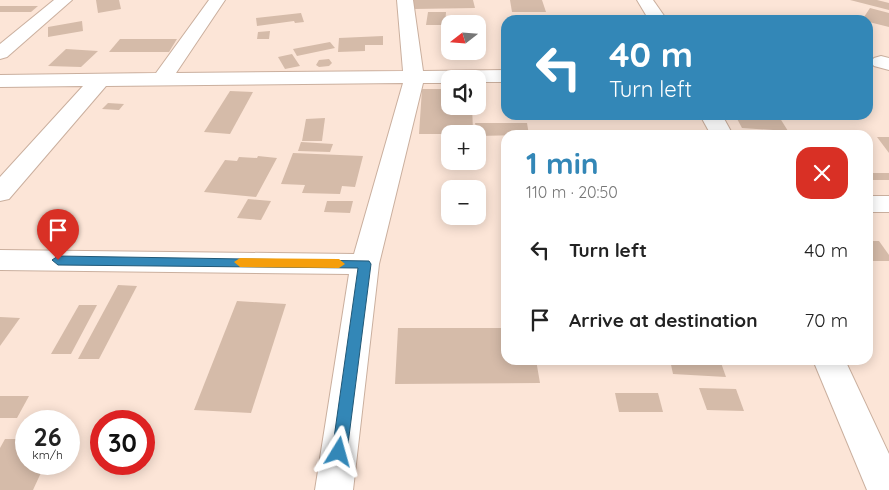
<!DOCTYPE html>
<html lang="en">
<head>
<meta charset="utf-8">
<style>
  :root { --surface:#fff; --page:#f2f2f2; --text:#222; --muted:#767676; --accent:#3387b7 }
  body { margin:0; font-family:Quicksand,sans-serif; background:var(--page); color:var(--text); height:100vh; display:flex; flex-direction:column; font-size:19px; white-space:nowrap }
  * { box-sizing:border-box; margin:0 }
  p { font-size:16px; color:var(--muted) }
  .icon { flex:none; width:28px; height:28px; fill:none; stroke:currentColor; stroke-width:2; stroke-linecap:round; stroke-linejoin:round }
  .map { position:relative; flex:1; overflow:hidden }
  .drawer { position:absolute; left:501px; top:130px; width:372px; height:235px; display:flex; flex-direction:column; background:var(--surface); border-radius:15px; box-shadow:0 2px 12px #0003 }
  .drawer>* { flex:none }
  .hud { position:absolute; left:501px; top:15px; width:372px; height:105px; border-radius:15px; box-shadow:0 2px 12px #0003; background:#3387b7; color:#fff; overflow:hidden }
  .needle { width:32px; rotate:253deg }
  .fabs { position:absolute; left:441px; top:15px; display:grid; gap:10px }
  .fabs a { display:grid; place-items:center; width:45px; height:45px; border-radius:10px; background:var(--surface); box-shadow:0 2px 12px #0003; font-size:25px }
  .speed { position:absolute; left:15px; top:410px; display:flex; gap:10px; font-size:25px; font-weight:700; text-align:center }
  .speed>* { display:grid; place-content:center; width:65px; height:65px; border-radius:50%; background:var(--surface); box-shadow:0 2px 12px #0003; line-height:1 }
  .speed small { font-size:12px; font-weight:400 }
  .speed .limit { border:8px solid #d22; background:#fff; color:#111 }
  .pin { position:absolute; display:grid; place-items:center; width:42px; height:42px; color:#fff; margin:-51px -21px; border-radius:50% 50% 50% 0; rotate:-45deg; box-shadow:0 0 5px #0007 }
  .pin .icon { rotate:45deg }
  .me { position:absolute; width:55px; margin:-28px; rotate:8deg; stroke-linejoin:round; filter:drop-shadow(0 0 4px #0008) }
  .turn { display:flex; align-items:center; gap:18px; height:105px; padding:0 25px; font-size:22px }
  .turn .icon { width:65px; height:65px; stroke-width:2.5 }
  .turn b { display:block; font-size:35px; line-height:42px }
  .round { display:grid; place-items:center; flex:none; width:52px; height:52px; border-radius:15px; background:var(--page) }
  .head { display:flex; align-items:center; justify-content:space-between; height:85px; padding:0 25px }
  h1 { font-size:30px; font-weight:800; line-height:38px; color:var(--accent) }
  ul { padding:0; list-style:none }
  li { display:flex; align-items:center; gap:15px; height:70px; padding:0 25px }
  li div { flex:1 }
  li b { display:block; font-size:19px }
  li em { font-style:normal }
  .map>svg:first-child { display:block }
  .building { fill:#d5bba9 }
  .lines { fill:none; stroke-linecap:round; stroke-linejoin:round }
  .minor-casing { stroke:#caaf9e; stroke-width:2 }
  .minor { fill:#fff; fill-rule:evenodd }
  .route { fill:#3387b7; stroke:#215877 }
  .slow { fill:#f59e0b }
</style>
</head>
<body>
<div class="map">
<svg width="889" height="490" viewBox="0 0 889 490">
  <rect width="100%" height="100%" fill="#fce5d7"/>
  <g class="building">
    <polygon points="96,0 119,0 121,9 98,13"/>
    <polygon points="414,0 473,0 475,8 414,9"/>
    <polygon points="510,0 542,0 546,12 512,12"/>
    <polygon points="850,0 877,0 889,3 889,10"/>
    <polygon points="0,6 38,6 31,12 0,12"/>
    <polygon points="870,8 889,13 889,27 869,22 869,20 862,20"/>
    <polygon points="428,12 446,12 445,25 426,25"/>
    <polygon points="301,13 304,22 295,23 294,21 257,26 256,18"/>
    <polygon points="754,17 782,17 784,20 756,20"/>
    <polygon points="82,21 83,31 48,37 48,27"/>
    <polygon points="270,31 269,39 257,39 258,32"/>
    <polygon points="383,36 383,45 365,45 365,51 338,52 339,38"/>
    <polygon points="120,39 177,39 169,52 109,52"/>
    <polygon points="330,42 335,48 297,56 293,49"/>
    <polygon points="66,49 98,51 81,67 48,66"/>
    <polygon points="292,54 300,66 285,69 278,57"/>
    <polygon points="329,59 332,63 329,66 319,67 316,65 319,60"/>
    <polygon points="422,89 450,89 450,106 472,106 473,131 464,131 464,134 419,134"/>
    <polygon points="230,91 253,92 230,134 204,132"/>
    <polygon points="108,103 124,104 119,110 102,109"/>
    <polygon points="735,115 778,115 788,131 742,128"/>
    <polygon points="325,118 322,141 302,141 306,119"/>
    <polygon points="475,123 527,123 529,135 478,136"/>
    <polygon points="743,133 807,133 807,135 744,135"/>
    <polygon points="877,137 889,137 889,153"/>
    <polygon points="301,142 333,144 330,152 298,151"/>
    <polygon points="293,153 363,156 355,187 342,186 340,194 302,193 305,185 281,184"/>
    <polygon points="258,156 277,158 256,197 204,192 225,160 237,161 239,157 257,158"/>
    <rect x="869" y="173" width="20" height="7"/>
    <polygon points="248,199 271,201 261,220 237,218"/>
    <polygon points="327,201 353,201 350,213 324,212"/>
    <polygon points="869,241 879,241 889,255 889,261 869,261"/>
    <polygon points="118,285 137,286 99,359 78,359"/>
    <polygon points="237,301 286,304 251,413 194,410"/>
    <polygon points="79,305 97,305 71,354 51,354"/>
    <polygon points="0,317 20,318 0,346"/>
    <polygon points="398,328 506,328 506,360 536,360 540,383 395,384"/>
    <polygon points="670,360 720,360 726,377 673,374"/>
    <polygon points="699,388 736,389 744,411 707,410"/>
    <polygon points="615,393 658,393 663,412 619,412"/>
    <polygon points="0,396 29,396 17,418 0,418"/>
    <polygon points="5,439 26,439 26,464 45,464 33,490 0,490 0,448"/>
  </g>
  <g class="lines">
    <defs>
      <g id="minor">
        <polygon points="54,0 72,0 7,57 0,59 0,44"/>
        <polygon points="209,0 225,0 176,73 403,71 397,0 413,0 423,71 506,70 506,82 478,82 478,79 450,79 450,83 423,83 379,264 353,490 315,490 349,274 0,270 0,250 354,254 403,83 106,86 9,199 0,201 0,177 83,86 0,87 0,75 156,73"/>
        <polygon points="637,0 653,0 667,20 649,20"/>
        <polygon points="881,56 889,58 889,70 874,66 871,62 874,58"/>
        <polygon points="700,115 722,115 733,135 711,135"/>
        <rect x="869" y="196" width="20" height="16"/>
        <polygon points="813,360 845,360 889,454 889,490 867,490"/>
      </g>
    </defs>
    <use href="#minor" class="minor-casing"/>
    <use href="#minor" class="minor"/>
  </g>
  <polygon class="route" points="58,256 369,261 371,264 347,452 345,457 339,460 334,457 332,452 358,268 58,265 52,260"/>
  <polygon class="slow" points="240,258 339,259 345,264 339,268 240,267 234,262"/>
</svg>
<div class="fabs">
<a><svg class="needle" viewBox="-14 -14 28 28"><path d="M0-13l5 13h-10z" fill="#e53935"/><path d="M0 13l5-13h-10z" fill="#767676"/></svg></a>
<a><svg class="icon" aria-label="sound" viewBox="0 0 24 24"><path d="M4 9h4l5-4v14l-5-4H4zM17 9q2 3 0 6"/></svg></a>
<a>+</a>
<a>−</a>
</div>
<div class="speed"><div>26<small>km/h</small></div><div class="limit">30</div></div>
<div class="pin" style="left:58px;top:260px;background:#d93025"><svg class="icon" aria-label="arrive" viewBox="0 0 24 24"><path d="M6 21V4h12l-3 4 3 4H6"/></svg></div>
<svg class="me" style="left:339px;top:452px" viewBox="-20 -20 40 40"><path d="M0-17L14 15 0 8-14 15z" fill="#3387b7" stroke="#fff" stroke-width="4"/></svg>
<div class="hud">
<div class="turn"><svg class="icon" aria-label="left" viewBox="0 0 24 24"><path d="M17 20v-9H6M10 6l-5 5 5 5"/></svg><div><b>40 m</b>Turn left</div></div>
</div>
<section class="drawer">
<div class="head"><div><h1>1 min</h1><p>110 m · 20:50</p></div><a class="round" style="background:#d93025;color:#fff"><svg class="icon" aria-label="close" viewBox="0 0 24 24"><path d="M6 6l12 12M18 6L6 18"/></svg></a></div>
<ul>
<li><svg class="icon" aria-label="left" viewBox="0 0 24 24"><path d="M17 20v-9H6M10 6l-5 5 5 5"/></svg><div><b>Turn left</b></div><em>40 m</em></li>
<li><svg class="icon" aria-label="arrive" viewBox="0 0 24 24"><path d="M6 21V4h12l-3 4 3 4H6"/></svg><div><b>Arrive at destination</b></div><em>70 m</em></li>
</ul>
</section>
</div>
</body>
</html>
